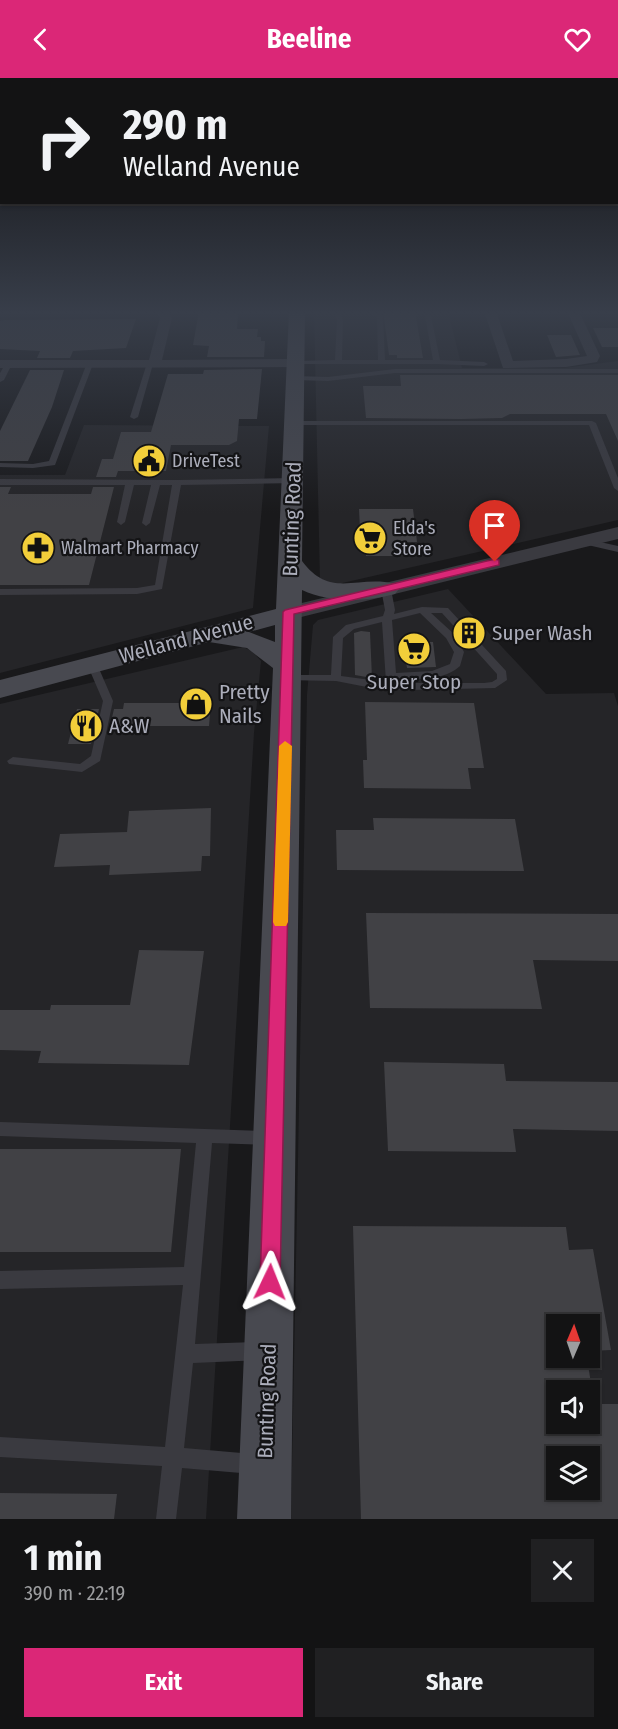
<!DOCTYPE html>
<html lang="en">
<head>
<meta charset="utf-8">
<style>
  :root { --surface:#131314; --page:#202022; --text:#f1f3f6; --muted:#9d9ea0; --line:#323234; --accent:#db2777 }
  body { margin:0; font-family:"Fira Sans Condensed",sans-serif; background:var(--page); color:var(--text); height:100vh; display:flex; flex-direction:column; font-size:22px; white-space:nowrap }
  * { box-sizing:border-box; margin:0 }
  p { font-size:20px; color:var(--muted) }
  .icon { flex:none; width:33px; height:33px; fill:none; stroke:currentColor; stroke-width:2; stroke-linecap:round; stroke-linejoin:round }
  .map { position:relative; height:1441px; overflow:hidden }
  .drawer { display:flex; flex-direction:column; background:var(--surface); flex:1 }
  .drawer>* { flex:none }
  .guide { position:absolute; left:0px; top:0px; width:618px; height:126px; box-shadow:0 2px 4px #0004,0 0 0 2px var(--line); background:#131314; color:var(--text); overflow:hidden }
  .needle { width:39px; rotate:2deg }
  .fabs { position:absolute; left:546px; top:1236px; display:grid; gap:12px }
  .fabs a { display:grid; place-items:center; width:54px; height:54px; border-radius:0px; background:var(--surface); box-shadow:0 2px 4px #0004,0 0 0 2px var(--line); font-size:30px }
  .pin { position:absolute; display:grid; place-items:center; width:51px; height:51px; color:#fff; margin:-62px -26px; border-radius:50% 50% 50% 0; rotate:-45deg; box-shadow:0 0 6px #0007 }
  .pin .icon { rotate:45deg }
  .me { position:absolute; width:66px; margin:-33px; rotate:2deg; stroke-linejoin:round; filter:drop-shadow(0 0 4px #0008) }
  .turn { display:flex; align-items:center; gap:21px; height:126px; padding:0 24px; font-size:27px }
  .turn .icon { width:78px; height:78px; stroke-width:2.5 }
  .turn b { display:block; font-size:42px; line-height:51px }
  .round { display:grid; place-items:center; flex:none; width:63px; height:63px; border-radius:0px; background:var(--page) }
  .head { display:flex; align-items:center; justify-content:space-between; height:102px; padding:0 24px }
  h1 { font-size:36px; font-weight:700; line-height:45px }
  .primary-button { display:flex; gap:12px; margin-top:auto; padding:12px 24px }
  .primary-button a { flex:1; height:69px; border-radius:0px; background:var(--accent); color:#fff; font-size:24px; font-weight:700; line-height:69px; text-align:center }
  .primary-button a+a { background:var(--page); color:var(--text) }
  header { display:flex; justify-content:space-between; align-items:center; height:78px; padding:0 24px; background:var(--accent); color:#fff; font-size:27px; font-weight:700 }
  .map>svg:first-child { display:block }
  .built { fill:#252528; fill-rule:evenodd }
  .building { fill:#414145; fill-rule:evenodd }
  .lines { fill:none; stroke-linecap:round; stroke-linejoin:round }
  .service { fill:#3a3a40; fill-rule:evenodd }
  .minor { fill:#3a3a40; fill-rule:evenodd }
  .tertiary { fill:#3a3a40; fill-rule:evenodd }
  .secondary { fill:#484950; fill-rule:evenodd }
  .route { fill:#db2777; stroke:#8e194d; stroke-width:1.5 }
  .slow { fill:#f59e0b }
  .labels { text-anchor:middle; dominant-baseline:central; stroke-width:4.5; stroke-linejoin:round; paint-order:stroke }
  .far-poi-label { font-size:18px; fill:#acaebb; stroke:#141416; text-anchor:start }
  .street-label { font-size:21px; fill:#acaebb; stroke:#141416 }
  .poi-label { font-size:21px; fill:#acaebb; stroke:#141416; text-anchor:start }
</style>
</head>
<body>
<header><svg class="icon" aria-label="back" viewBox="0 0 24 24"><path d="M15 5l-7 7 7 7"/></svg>Beeline<svg class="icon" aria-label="heart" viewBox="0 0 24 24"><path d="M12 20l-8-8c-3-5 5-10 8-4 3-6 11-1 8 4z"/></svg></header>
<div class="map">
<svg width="618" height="1441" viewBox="0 0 618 1441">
  <rect width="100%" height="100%" fill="#19191b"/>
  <g class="built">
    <polygon points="314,233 448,233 462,290 564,290 618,283 618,442 338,506 320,504"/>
    <polygon points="84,347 269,348 253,530 0,595 0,397 65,397"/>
    <path d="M448 511 546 616 614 615 618 628V1441H291L307 617 313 547 318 542ZM556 1246H590V1280H556ZM556 1312H590V1346H556ZM556 1378H590V1412H556Z"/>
    <polygon points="243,569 252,573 261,583 254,655 206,1441 0,1441 0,626"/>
  </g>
  <g class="building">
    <polygon points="199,233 234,233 234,236 238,236 237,251 258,251 257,259 261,259 261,263 265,263 264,279 207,279 209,268 193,267"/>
    <polygon points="383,233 415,233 423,280 397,280 397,277 389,277"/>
    <polygon points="136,241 126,270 73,273 70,280 37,280 40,273 0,271 0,243 4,242"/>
    <polygon points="593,250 618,250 618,269 602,269"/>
    <polygon points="547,257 571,257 580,277 556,279"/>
    <polygon points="262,291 257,341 239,341 237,363 229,367 171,367 166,393 118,393 116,399 96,399 102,381 113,381 121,354 151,354 168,296 203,296 204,292"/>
    <polygon points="30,292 64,292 52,329 28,383 0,383 0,353"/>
    <polygon points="400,297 618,297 618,363 606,336 510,336 502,340 461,341 366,340 363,308 401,308"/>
    <polygon points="0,409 11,409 8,416 91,416 93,409 114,409 89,507 0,507"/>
    <polygon points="359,431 413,431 417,464 404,464 406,478 366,478 365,471 361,471"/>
    <polygon points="361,553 370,554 372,600 355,597 354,555"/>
    <polygon points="403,563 433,564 436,589 407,590"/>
    <polygon points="365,624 474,625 484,690 468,690 471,711 364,710 363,682 367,682"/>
    <polygon points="124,625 211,625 209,648 110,648 114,631 123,631"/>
    <polygon points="77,631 99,631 91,666 68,666"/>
    <polygon points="211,730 210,778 202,778 201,793 109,797 110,787 54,789 60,756 127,754 129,733"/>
    <polygon points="373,740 515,741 524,793 337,792 336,752 374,752"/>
    <polygon points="366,835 618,836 618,883 533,882 542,931 370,930"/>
    <polygon points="139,872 204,873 189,987 38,985 41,973 0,972 0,932 50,932 51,927 130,927"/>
    <polygon points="384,984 504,986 506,1003 618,1004 618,1053 513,1051 516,1074 388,1073"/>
    <polygon points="0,1071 181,1071 171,1174 0,1174"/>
    <path d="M353 1148 566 1149 569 1172 593 1171 611 1272 590 1273V1246H556V1280H587L592 1312H556V1346H590V1326H618V1441H361ZM556 1378H590V1412H556Z"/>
    <polygon points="0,1415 117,1416 114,1441 0,1441"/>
  </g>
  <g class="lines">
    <g class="service">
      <polygon points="333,233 339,233 343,242 342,282 378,282 377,239 366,233 375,233 383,238 385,282 433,282 424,233 430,233 440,282 484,284 488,286 484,288 437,286 294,286 294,284 296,283 335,282 337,242"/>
      <polygon points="6,285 12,286 4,302 0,304 0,295"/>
      <polygon points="87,285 93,286 55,387 33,390 0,389 0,385 33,386 49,383"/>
      <polygon points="147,285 153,286 138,339 134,341 130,339"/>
      <polygon points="395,291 618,291 618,295 395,295 328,303 295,302 291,300 295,298 328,299"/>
      <polygon points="291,343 592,343 596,345 618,400 618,413 614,410 589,347 294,347 290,345"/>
      <polygon points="293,400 296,401 296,405 181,407 162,511 137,516 0,517 0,511 137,510 155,507 172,407 160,407 150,445 146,448 142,445 151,407 134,407 125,444 121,447 117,444 125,407 0,407 0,401 177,402"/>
      <polygon points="582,460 618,468 618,474 579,465 577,463"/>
      <path d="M386 508 391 511 395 532 394 536 422 529 448 530 506 593 507 602 495 610 409 612 372 610 336 603 283 602 282 600 287 597H331L333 559 346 547 383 538 385 532 381 511ZM420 535 446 560 454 574 450 586 432 593 396 595 392 542ZM431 535H442L497 596V601L492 604 484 605H397V601C417 601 444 603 460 588L464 574 454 556ZM382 544 386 604 341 598 343 560 354 551Z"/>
      <polygon points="92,583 97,586 113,623 100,683 82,694 9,686 7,683 13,679 80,686 91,678 103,623 87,586"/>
      <polygon points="0,1044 267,1053 273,1055 275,1060 273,1065 267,1067 212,1065 195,1266 259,1264 265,1267 268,1273 265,1279 259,1282 193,1285 184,1370 253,1376 260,1379 263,1386 260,1393 253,1396 182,1390 176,1441 156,1441 162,1388 0,1379 0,1359 165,1369 183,1207 0,1211 0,1193 184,1189 196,1065 0,1058"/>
    </g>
    <g class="minor">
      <polygon points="155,233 167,233 172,240 162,282 296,281 303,285 296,289 0,290 0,282 149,282 160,240"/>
      <polygon points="484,233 496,233 513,283 566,281 587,278 567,233 579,233 600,278 597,284 566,289 503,290"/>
    </g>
    <polygon class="tertiary" points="618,449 618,461 289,542 281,540 277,535 281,530"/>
    <path class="secondary" d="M289 233H305L302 483C331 522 358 496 395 506L399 511 395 516C366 524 330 525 302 512L291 1441H237L273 590 247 570 209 564 0 620V602L276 531ZM275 547V564L249 554Z"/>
  </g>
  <linearGradient id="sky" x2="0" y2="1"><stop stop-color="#0e0e0f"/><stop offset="0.54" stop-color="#383e4a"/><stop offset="1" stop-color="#383e4a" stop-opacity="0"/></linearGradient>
  <rect width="618" height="435" fill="url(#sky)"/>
  <polygon class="route" points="495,481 499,482 499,487 294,536 280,1204 277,1211 270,1214 263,1211 260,1204 283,534 285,532"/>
  <polygon class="slow" points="285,663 292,668 288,844 286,848 275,848 273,844 279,668"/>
  <defs>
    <symbol id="civic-disc" viewBox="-11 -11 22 22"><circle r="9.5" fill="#f2ce3a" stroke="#141416"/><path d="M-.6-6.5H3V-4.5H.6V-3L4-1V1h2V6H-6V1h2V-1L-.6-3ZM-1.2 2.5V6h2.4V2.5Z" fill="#111"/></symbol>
    <symbol id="supermarket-disc" viewBox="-11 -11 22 22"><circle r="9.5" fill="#f2ce3a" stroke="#141416"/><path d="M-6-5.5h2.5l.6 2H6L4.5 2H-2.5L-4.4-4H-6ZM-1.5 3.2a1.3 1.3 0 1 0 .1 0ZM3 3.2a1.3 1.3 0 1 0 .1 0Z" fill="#111"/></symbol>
    <symbol id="pharmacy-disc" viewBox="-11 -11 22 22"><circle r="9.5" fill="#f2ce3a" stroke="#141416"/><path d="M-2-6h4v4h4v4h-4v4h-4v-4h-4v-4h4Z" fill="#111"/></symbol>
    <symbol id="building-disc" viewBox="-11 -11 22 22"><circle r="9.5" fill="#f2ce3a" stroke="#141416"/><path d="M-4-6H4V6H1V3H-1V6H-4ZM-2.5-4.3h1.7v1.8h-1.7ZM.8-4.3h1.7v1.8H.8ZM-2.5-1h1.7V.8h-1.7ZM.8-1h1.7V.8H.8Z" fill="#111"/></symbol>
    <symbol id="shop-disc" viewBox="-11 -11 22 22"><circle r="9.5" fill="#f2ce3a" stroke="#141416"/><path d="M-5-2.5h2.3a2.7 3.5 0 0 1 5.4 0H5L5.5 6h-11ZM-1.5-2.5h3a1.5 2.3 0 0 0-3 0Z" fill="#111"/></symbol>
    <symbol id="restaurant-disc" viewBox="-11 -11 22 22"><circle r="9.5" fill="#f2ce3a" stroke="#141416"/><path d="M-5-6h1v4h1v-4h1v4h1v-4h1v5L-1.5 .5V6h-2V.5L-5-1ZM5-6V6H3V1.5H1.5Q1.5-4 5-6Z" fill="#111"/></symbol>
  </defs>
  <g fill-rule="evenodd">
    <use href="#civic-disc" x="130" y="364" width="38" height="38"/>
    <use href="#supermarket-disc" x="351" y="441" width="38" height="38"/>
    <use href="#pharmacy-disc" x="19" y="451" width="38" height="38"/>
    <use href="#building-disc" x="450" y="536" width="38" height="38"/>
    <use href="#supermarket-disc" x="395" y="552" width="38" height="38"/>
    <use href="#shop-disc" x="177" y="607" width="38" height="38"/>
    <use href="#restaurant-disc" x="67" y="629" width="38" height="38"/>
  </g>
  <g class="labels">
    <g class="far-poi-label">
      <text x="172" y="383">DriveTest</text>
      <text x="393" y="450">Elda's<tspan x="393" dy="21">Store</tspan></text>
      <text x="61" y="470">Walmart Pharmacy</text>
    </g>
    <g class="street-label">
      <text transform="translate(292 441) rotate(-88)">Bunting Road</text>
      <text transform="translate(186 561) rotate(-15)">Welland Avenue</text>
      <text transform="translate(267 1323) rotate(-88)">Bunting Road</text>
    </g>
    <g class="poi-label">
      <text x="492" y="555">Super Wash</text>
      <text x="414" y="604" text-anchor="middle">Super Stop</text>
      <text x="219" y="614">Pretty<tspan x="219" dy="24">Nails</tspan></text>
      <text x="109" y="648">A&amp;W</text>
    </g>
  </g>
</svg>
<div class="fabs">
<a><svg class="needle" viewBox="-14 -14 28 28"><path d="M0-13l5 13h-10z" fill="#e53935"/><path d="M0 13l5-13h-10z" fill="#9d9ea0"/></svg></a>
<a><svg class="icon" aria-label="sound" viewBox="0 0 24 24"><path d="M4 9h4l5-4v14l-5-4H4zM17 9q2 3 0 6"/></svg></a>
<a><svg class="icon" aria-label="layers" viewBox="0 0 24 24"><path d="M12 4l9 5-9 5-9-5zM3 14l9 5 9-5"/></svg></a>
</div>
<div class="pin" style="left:495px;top:484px;background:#d93025"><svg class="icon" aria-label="arrive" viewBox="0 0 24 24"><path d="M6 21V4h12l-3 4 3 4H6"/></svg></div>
<svg class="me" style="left:270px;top:1204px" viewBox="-20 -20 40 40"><path d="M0-17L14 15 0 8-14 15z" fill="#db2777" stroke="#fff" stroke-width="4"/></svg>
<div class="guide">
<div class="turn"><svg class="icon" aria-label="right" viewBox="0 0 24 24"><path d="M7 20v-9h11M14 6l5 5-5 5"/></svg><div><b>290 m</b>Welland Avenue</div></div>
</div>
</div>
<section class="drawer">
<div class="head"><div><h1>1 min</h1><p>390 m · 22:19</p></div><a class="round"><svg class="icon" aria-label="close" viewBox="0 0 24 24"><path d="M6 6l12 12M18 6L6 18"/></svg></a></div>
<div class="primary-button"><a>Exit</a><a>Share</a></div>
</section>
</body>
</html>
